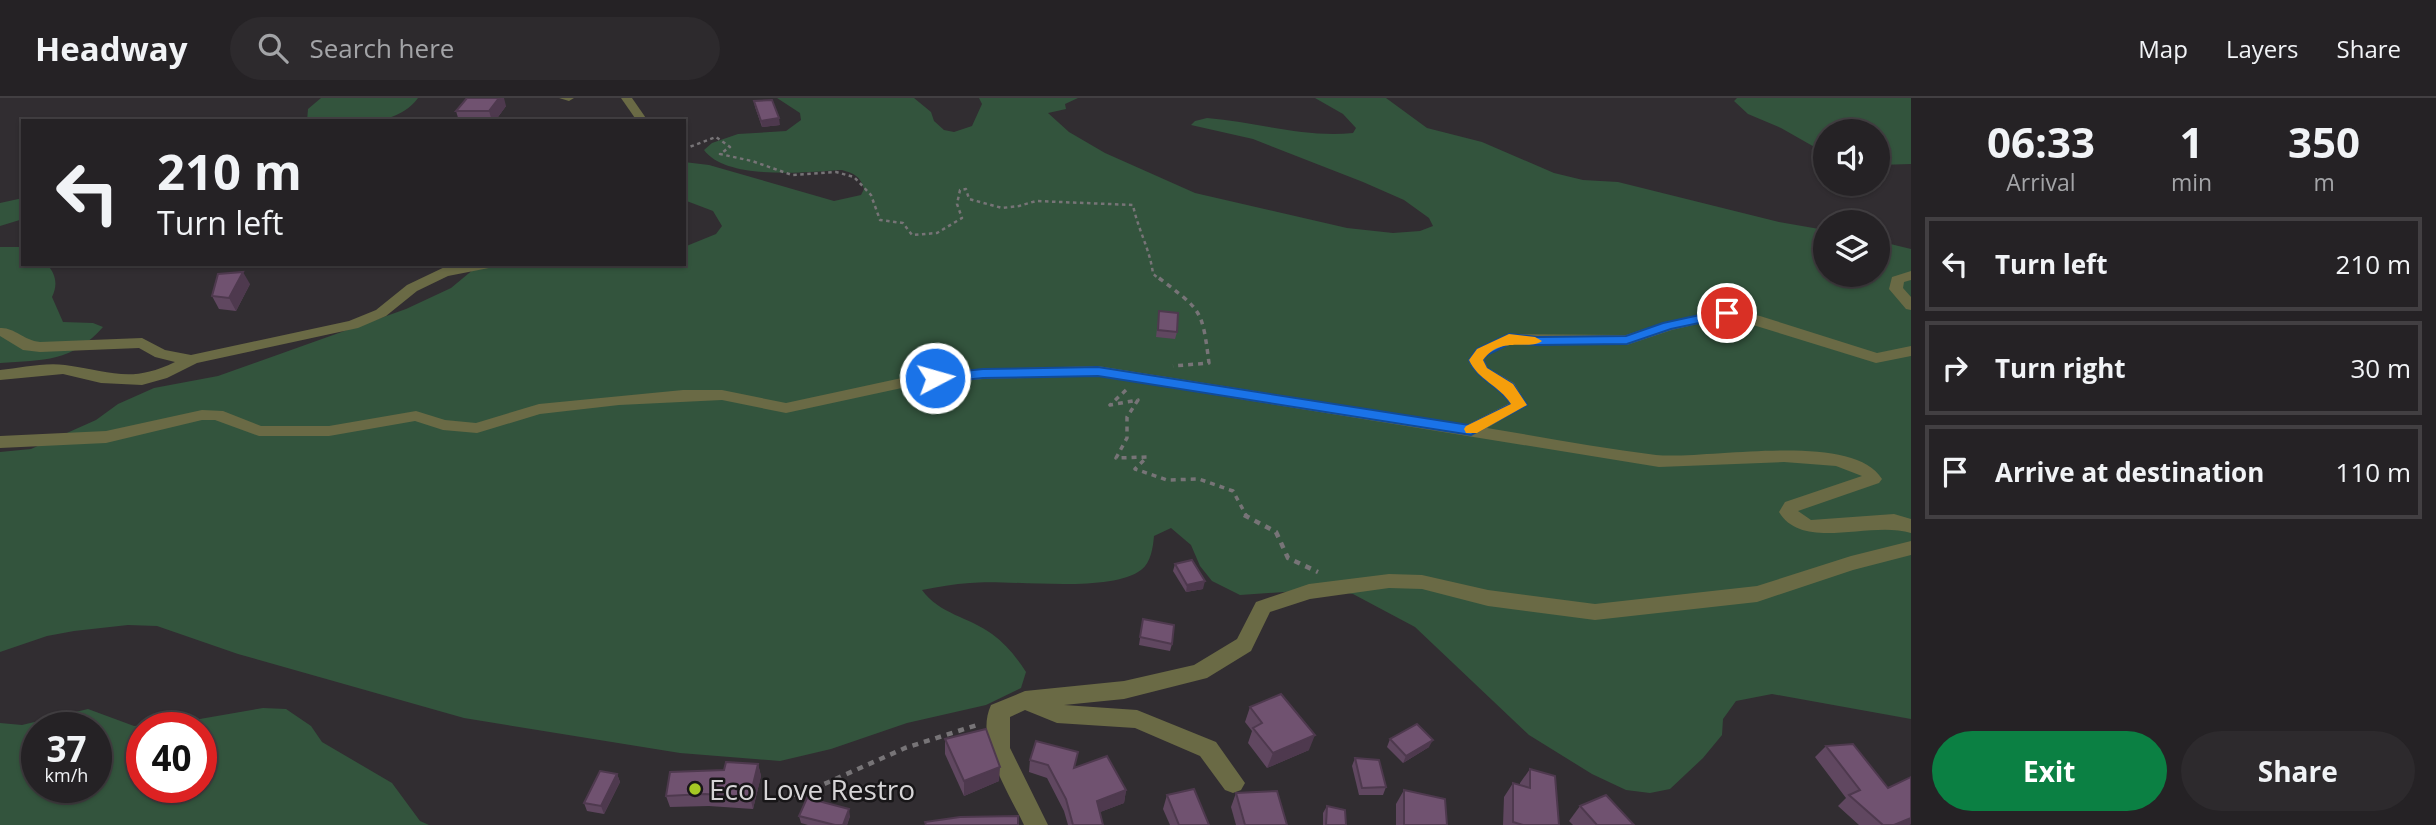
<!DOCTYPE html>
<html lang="en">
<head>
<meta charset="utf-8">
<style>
  :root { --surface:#252225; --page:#2d2a2d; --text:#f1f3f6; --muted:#a3a4a7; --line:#423f42; --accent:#0b8043 }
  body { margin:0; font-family:"Open Sans",sans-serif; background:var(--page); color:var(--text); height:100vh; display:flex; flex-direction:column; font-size:26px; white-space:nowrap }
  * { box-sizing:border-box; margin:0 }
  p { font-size:23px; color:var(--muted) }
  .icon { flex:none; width:38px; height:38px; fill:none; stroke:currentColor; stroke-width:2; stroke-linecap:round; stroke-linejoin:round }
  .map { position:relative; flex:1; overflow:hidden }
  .sheet { display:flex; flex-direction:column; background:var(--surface); width:525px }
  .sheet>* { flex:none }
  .top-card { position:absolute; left:21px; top:21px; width:665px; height:147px; border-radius:0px; box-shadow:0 2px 5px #0004,0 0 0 2px var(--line); background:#252225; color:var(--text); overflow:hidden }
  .controls { position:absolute; left:1813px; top:21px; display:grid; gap:14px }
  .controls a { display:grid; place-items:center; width:77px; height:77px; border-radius:50%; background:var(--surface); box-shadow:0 2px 5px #0004,0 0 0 2px var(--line); font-size:35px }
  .speed { position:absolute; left:21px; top:614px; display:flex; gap:14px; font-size:35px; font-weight:700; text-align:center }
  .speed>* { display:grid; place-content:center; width:91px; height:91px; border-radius:50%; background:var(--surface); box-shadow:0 2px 5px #0004,0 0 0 2px var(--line); line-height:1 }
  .speed small { font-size:18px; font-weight:400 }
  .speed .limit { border:10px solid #d22; background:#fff; color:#111 }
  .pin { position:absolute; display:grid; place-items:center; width:60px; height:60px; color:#fff; margin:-30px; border:4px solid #fff; border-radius:50%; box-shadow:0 2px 7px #0007 }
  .me { position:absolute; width:77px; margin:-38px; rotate:84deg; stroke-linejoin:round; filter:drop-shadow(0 0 5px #0008) }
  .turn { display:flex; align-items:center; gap:24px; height:147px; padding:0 21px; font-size:32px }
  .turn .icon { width:91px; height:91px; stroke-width:2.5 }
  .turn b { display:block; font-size:49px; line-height:60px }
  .eta { display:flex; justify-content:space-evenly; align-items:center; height:119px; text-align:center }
  .eta b { font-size:42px; font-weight:700; line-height:49px }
  .action { display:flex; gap:14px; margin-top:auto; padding:14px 21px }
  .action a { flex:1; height:80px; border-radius:42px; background:var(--accent); color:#fff; font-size:28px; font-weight:700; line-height:80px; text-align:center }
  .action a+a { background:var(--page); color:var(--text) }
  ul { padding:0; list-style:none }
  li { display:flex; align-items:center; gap:21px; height:94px; margin:0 14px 10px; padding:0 7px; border:4px solid var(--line); border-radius:0px }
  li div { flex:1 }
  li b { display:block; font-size:26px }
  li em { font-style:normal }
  header { display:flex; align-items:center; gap:42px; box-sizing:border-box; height:98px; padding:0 35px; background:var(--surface); border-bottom:2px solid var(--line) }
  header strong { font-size:33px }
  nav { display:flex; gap:38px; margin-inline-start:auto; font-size:24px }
  .search { width:490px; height:63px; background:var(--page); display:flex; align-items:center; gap:18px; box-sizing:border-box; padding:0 24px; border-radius:38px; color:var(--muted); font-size:26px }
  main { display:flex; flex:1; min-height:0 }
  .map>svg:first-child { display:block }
  .green { fill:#33543d; fill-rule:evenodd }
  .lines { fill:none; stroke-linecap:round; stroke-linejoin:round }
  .path-far2 { stroke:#777477; stroke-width:2.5; stroke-dasharray:3.5 3.5; stroke-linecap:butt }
  .path-far1 { stroke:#777477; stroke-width:3.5; stroke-dasharray:5 5; stroke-linecap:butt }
  .path { stroke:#777477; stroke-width:4.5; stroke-dasharray:6 6; stroke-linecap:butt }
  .minor { fill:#6a6a45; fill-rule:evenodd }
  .wall { fill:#604760 }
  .shaded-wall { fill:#4e394e }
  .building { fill:#705270; stroke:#4e394e; stroke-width:2 }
  .route { fill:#1a73e8; stroke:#114b97; stroke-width:2 }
  .slow { fill:#f59e0b }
  .poi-dot { fill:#a5c824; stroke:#181618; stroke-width:2.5 }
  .labels { text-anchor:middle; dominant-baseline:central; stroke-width:5; stroke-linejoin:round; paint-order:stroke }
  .near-poi-label { font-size:28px; fill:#d6d4d6; stroke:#181618; text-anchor:start }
</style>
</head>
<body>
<header>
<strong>Headway</strong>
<div class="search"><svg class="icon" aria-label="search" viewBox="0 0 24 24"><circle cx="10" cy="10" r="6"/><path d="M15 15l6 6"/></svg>Search here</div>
<nav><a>Map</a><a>Layers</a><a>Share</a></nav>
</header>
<main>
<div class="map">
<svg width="1911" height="727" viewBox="0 0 1911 727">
  <rect width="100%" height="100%" fill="#312d31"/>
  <g class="green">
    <path d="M321 0H418C393 33 343 23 307 23L308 11Z"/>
    <path d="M777 0H914L931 14 934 23 944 32 954 34 972 28 982 6 979 0H1078L1065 6 1066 11 1048 15 1069 34 1105 55 1195 95 1347 130 1393 135 1420 133 1433 128 1429 120 1404 102 1363 84 1253 41 1191 27 1195 23 1207 20C1256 24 1304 40 1353 35L1356 30 1343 16 1315 0H1386L1427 30 1482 44 1554 75 1583 82 1618 84 1779 124 1825 132V177H1878V143L1911 151V621L1772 596 1736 603 1723 621 1722 637 1703 660 1670 691 1650 695 1626 692 1592 676 1529 637 1415 529 1353 496 1327 491 1240 497 1212 483 1200 468 1191 447 1171 430 1154 438C1153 449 1151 465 1141 472 1109 496 1012 481 970 485 954 486 938 489 922 492 939 516 969 519 992 536 1006 546 1017 560 1026 574L1021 590 986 607 907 625 831 651 780 663 680 655 464 620 238 556 157 528 128 527 74 533 47 538 0 554V354L31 351 96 322 118 306 154 290 218 278 406 211 451 190 480 166H684V149L716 136 722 128 713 113 684 102V64L709 67 834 103 861 97 864 91C860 78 855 76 842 72 807 74 727 83 704 52L712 45 738 36 786 33 801 22 800 15Z"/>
    <polygon points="1737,0 1911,0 1911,66 1878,67 1878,33 1825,33 1825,55 1781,30 1748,16 1734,3"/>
    <polygon points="23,100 23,121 0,128 0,105"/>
    <path d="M0 149H23V166H47C56 177 58 186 52 199L63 224 93 225 103 229C72 264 44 262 0 265Z"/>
    <path d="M263 610 286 611 311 628 322 644 392 685 420 723 429 727H0V625L22 627 88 611 134 628 171 626ZM96 630V690H37V630ZM201 630V690H142V630Z"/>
  </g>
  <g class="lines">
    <path class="path-far2" d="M684 51 716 39 730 49 720 56 752 63 792 77 836 74 854 79 871 97 880 122 903 125 912 137 937 135 962 120 957 106 960 92 966 91 969 101 1002 110 1019 108 1036 103 1133 107C1138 132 1150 151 1153 176L1161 182"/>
    <g class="path-far1">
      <path d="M1159 180C1202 213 1202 211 1209 265L1173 268"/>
      <polyline points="1126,292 1110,307 1138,302 1127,319 1127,340 1116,360 1147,359 1135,371 1167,382 1199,381 1233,393 1247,419"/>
    </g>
    <g class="path">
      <polyline points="1244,417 1276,434 1288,460 1318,474"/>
      <polyline points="779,701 813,691 905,650 977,627"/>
    </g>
    <g class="minor">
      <polygon points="559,0 574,0 569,3"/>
      <polygon points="621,0 632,0 648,23 637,23"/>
      <path d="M451 166H496L494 169 448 178 417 193 386 218 358 230 197 265 167 280 142 287 101 285 63 276 0 282V272C20 270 45 264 65 267 111 273 130 286 175 264L155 259 139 250 40 254 23 252 0 238V230C14 229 23 242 40 244L142 240 165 252 191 257 349 223 376 212 407 187Z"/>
      <polygon points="1911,173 1911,182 1904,184 1903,190 1911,199 1911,212 1906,211 1889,191 1892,179"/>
      <path d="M1727 211 1760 218 1877 255 1911 248V258L1876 265 1727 219 1672 232 1627 247 1511 246 1487 257 1484 262 1488 270 1514 285 1527 307 1487 330C1543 339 1600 350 1656 357 1707 362 1853 332 1882 381L1879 385 1798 413 1811 422 1894 416 1911 421V435C1870 422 1803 454 1779 414L1785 404 1862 378 1836 368 1784 364 1659 369 1098 278 983 281 911 288 786 315 722 302 619 307 540 316 477 335 443 332 415 323 329 338H259L215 322H202L106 345 0 350V338L106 333 202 312 223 313 261 328H329L416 313 445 322 476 325 539 306 683 292H722L786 305 911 278 983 271 1098 268 1467 327 1510 305C1498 286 1477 282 1468 262L1477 251 1509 236 1626 237 1663 225Z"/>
      <path d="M1911 443V457L1853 472 1757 504 1595 522 1488 508 1422 491 1389 490 1310 501 1270 514 1251 553 1207 580 1124 601 1064 607 1137 612 1216 644 1245 685 1241 692 1233 695 1225 692 1200 658 1135 630 1057 625 1025 612 1010 619V650L1048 727H1024C1009 695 974 643 991 607L1025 593 1124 583 1194 567 1237 541 1256 504 1309 486 1389 476 1422 477 1488 492 1595 506 1757 488 1851 458Z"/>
    </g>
  </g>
  <g class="wall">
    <polygon points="754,3 780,27 762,29 755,9"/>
    <polygon points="506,8 495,23 459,23 456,13"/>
    <polygon points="250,186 236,213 219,211 212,198"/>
    <polygon points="1159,213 1177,234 1175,241 1156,239"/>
    <polygon points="1175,466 1203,491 1186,494 1173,473"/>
    <polygon points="1143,521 1172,546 1170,553 1139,547"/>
    <polygon points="1250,609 1309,652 1267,670 1248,645 1252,633 1245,624"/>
    <polygon points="945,641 999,683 964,698 945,656"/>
    <polygon points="1390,641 1429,649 1403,665 1387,649"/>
    <polygon points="1826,648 1888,690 1911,679 1911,726 1908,727 1859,727 1838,708 1846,700 1815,659"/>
    <polygon points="1355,660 1386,689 1383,697 1359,697 1352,668"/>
    <polygon points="1030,662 1075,669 1126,692 1124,705 1100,714 1103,727 1068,727 1064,713 1047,680 1029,674"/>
    <polygon points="758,666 761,678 753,711 709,708 670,709 666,698"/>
    <polygon points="1530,671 1559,727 1503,727 1504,699 1513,685 1520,687 1520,685"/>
    <polygon points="617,676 620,684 604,716 587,713 584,705"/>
    <polygon points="1404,692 1447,727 1396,727 1396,706"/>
    <polygon points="1236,695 1287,727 1236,727 1231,709"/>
    <polygon points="1167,697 1209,727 1170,727 1163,711"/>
    <polygon points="1327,708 1346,727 1323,727 1323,715"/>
    <polygon points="1580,708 1634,727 1573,727 1569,723"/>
    <polygon points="799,718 850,718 847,727 808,727 801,725"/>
  </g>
  <g class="shaded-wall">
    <polygon points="499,0 504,0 506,8 495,23 492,23 489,13"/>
    <polygon points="779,20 780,27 762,29 761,23"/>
    <polygon points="243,174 250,186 236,213 229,200"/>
    <polygon points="1205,483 1203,491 1186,494 1187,487"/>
    <polygon points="1315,637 1309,652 1267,670 1273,655"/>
    <polygon points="1433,642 1429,649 1403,665 1406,658"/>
    <polygon points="758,666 761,678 753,711 750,699"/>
    <polygon points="1000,669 999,683 964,698 964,683"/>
    <polygon points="617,676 620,684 604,716 601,708"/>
    <polygon points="1126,692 1124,705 1095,716 1097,703"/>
    <polygon points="849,711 850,718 847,727 843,727"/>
    <polygon points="1911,720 1911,726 1908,727 1894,727"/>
  </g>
  <g class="building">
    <polygon points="467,0 499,0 489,13 456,13"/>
    <polygon points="772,2 779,20 761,23 754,3"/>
    <polygon points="243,174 229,200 212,198 218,176"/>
    <polygon points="1159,213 1178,215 1177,234 1158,232"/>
    <polygon points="1192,462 1205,483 1187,487 1175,466"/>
    <polygon points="1143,521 1174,527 1172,546 1140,539"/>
    <polygon points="1281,596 1315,637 1273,655 1253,630 1262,625 1250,609"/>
    <polygon points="1417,626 1433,642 1406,658 1390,641"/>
    <polygon points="986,631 1000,669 964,683 945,641"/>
    <polygon points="1036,643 1078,654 1074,670 1107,658 1126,692 1097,703 1103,727 1073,727 1066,701 1048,667 1030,662"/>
    <polygon points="1853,646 1888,690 1911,679 1911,720 1894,727 1883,727 1849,697 1860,692 1826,648"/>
    <polygon points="1355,660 1379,662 1386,689 1362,690"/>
    <polygon points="726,664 758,666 750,699 705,696 666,698 670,674 724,672"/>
    <polygon points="1530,671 1555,678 1559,727 1523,727 1513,724 1513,685 1530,690"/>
    <polygon points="600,673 617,676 601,708 584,705"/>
    <polygon points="1194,691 1209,727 1179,727 1167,697"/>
    <polygon points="1404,692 1445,701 1447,727 1404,727"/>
    <polygon points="1277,693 1287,727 1245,727 1236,695"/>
    <polygon points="1606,697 1634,727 1597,727 1580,708"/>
    <polygon points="807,700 849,711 843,727 835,727 799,718"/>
    <polygon points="1327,708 1345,712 1346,727 1326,727"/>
    <polygon points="1018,718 1018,727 926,727 925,724 960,719"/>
  </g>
  <path class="route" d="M1727 211 1732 212V218L1671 231 1627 246 1537 247 1511 245 1487 257 1483 262 1487 270 1513 286 1527 307 1471 337 1098 278 983 280 935 285 928 280 935 276 983 271 1098 269 1469 327 1511 306C1499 287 1478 282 1469 262L1477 251 1509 236 1537 239 1626 238 1663 225Z"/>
  <path class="slow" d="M1509 236 1535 239 1542 243C1529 253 1501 237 1483 262L1487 270 1513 286 1527 307 1477 335H1466L1464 331 1466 328 1511 306C1499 287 1478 282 1469 262L1477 251Z"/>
  <circle class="poi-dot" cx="695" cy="691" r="7"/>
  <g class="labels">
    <g class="near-poi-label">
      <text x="709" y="691">Eco Love Restro</text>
    </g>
  </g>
</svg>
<div class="controls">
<a><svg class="icon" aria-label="sound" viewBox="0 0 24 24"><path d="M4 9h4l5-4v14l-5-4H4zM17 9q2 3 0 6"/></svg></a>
<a><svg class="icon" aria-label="layers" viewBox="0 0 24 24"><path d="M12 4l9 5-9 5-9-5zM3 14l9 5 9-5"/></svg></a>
</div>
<div class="speed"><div>37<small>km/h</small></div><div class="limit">40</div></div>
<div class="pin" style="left:1727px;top:215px;background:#d93025"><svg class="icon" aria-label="arrive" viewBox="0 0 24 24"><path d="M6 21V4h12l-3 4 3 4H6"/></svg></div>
<svg class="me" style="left:935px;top:280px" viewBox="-20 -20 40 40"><circle r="17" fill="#1a73e8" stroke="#fff" stroke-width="3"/><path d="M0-11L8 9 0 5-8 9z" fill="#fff"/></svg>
<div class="top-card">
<div class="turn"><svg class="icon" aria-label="left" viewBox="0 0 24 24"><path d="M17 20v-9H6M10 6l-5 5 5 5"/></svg><div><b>210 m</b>Turn left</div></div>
</div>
</div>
<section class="sheet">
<div class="eta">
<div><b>06:33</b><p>Arrival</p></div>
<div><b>1</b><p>min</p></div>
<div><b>350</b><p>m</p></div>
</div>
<ul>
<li><svg class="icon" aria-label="left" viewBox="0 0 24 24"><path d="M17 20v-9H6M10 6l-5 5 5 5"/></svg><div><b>Turn left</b></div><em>210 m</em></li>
<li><svg class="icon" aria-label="right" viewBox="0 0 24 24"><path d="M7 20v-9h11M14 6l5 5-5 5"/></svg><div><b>Turn right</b></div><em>30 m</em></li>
<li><svg class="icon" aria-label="arrive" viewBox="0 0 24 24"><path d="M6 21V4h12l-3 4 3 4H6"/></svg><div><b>Arrive at destination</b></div><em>110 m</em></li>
</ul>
<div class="action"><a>Exit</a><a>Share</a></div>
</section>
</main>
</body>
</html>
